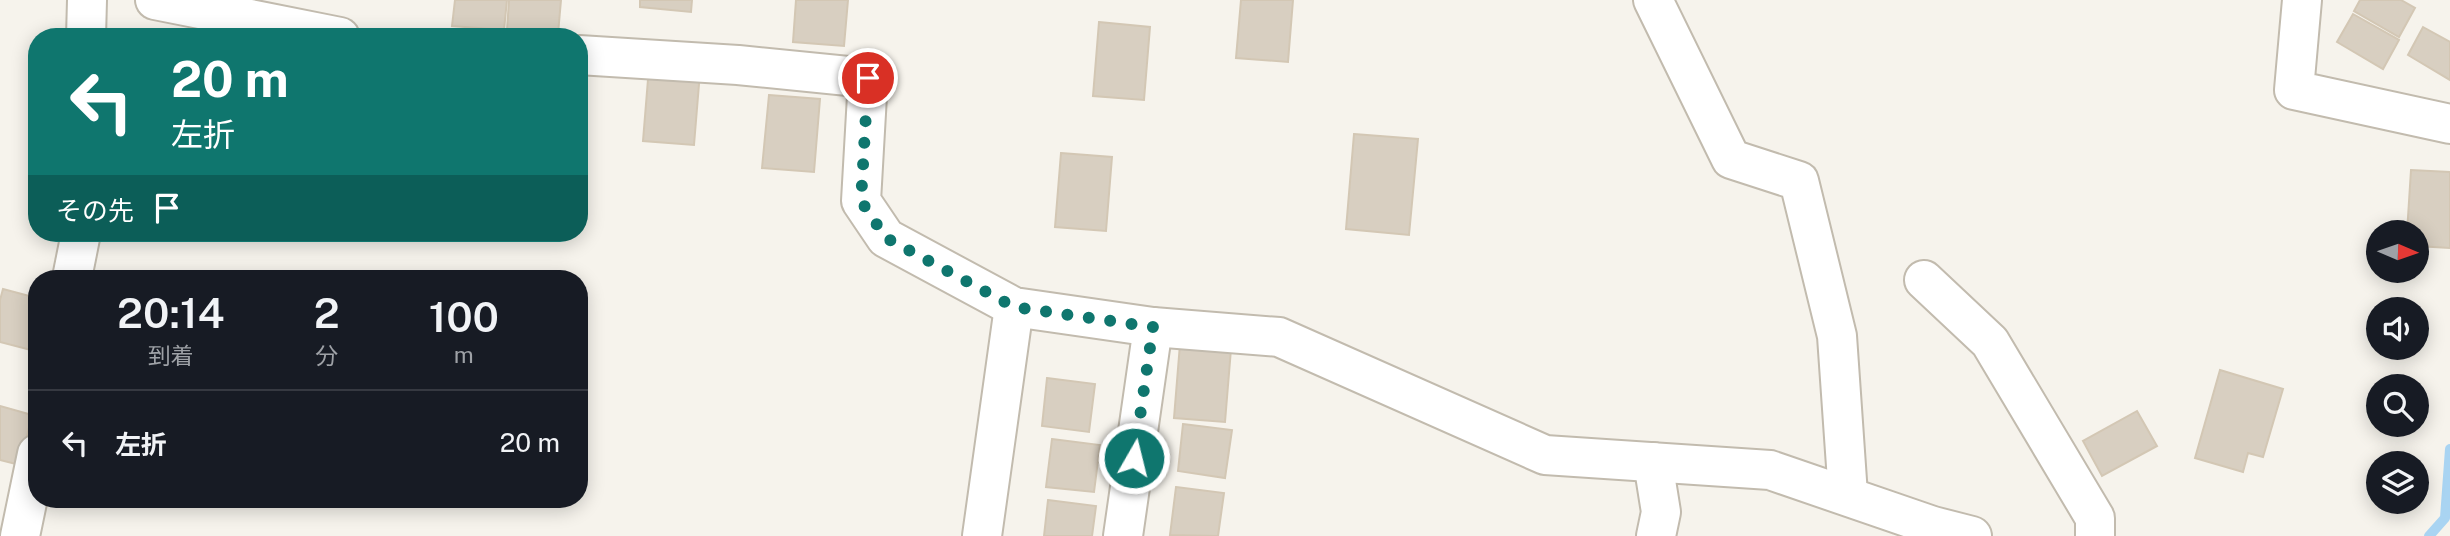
<!DOCTYPE html>
<html lang="ja">
<head>
<meta charset="utf-8">
<style>
  :root { --surface:#171b24; --page:#242831; --text:#f1f3f6; --muted:#9ea1a6; --line:#363941 }
  body { margin:0; font-family:"Public Sans","Noto Sans JP",sans-serif; background:var(--page); color:var(--text); height:100vh; display:flex; flex-direction:column; font-size:26px; white-space:nowrap }
  * { box-sizing:border-box; margin:0 }
  p { font-size:23px; color:var(--muted) }
  .icon { flex:none; width:38px; height:38px; fill:none; stroke:currentColor; stroke-width:2; stroke-linecap:round; stroke-linejoin:round }
  .map { position:relative; flex:1; overflow:hidden }
  .panel { position:absolute; left:28px; top:270px; width:560px; height:238px; display:flex; flex-direction:column; background:var(--surface); border-radius:28px; box-shadow:0 4px 18px #0003 }
  .panel>* { flex:none }
  .banner { position:absolute; left:28px; top:28px; width:560px; height:214px; border-radius:28px; box-shadow:0 4px 18px #0003; background:#0f766e; color:#fff; overflow:hidden }
  .needle { width:46px; rotate:92deg }
  .controls { position:absolute; left:2366px; top:220px; display:grid; gap:14px }
  .controls a { display:grid; place-items:center; width:63px; height:63px; border-radius:50%; background:var(--surface); box-shadow:0 4px 18px #0003; font-size:35px }
  .pin { position:absolute; display:grid; place-items:center; width:60px; height:60px; color:#fff; margin:-30px; border:4px solid #fff; border-radius:50%; box-shadow:0 2px 7px #0007 }
  .me { position:absolute; width:77px; margin:-38px; rotate:8deg; stroke-linejoin:round; filter:drop-shadow(0 0 5px #0008) }
  .turn { display:flex; align-items:center; gap:24px; height:147px; padding:0 28px; font-size:32px }
  .turn .icon { width:91px; height:91px; stroke-width:2.5 }
  .turn b { display:block; font-size:49px; line-height:60px }
  .then { display:flex; align-items:center; height:66px; padding:0 28px; background:#0003; gap:14px; font-size:26px }
  .eta { display:flex; justify-content:space-evenly; align-items:center; height:119px; text-align:center }
  .eta b { font-size:42px; font-weight:600; line-height:49px }
  ul { padding:0; list-style:none }
  li { display:flex; align-items:center; gap:21px; height:105px; padding:0 28px; border-top:2px solid var(--line) }
  li div { flex:1 }
  li b { display:block; font-size:26px }
  li em { font-style:normal }
  .map>svg:first-child { display:block }
  .lines { fill:none; stroke-linecap:round; stroke-linejoin:round }
  .stream { stroke:#a9d4f2; stroke-width:10 }
  .building { fill:#d8cfc1; stroke:#d3c7b4; stroke-width:2 }
  .street-casing { stroke:#c2bbae; stroke-width:42 }
  .street { stroke:#fff; stroke-width:38 }
  .route { stroke:#0f766e; stroke-width:12; stroke-dasharray:0 21.6 }
</style>
</head>
<body>
<div class="map">
<svg width="2450" height="536" viewBox="0 0 2450 536">
  <rect width="100%" height="100%" fill="#f6f3ec"/>
  <g class="lines">
    <polyline class="stream" points="2429,536 2445,518 2450,449"/>
  </g>
  <g class="building">
    <polygon points="455,0 507,0 504,30 452,26"/>
    <polygon points="509,0 561,0 558,34 507,30"/>
    <polygon points="640,0 692,0 691,12 640,7"/>
    <polygon points="796,0 848,0 844,46 793,42"/>
    <polygon points="1241,0 1293,0 1288,62 1236,58"/>
    <polygon points="2360,0 2401,0 2415,8 2399,37 2354,11"/>
    <polygon points="2353,14 2399,40 2383,69 2337,42"/>
    <polygon points="1099,22 1150,27 1144,100 1093,96"/>
    <polygon points="2423,27 2450,42 2450,80 2408,55"/>
    <polygon points="649,67 700,72 694,145 643,141"/>
    <polygon points="769,95 820,99 814,172 762,168"/>
    <polygon points="1354,134 1418,139 1409,235 1346,229"/>
    <polygon points="1061,153 1112,157 1106,231 1055,227"/>
    <polygon points="2411,170 2450,172 2450,248 2417,246 2417,233 2407,233"/>
    <polygon points="3,289 37,298 37,327 31,350 0,342 0,300"/>
    <polygon points="1180,344 1231,349 1225,422 1174,418"/>
    <polygon points="2220,370 2283,389 2263,457 2248,453 2243,472 2195,458"/>
    <polygon points="1047,378 1095,384 1089,432 1042,426"/>
    <polygon points="0,406 32,415 20,465 0,460"/>
    <polygon points="2137,411 2157,446 2102,476 2083,441"/>
    <polygon points="1183,424 1232,430 1225,478 1178,471"/>
    <polygon points="1052,439 1100,445 1094,492 1046,487"/>
    <polygon points="1176,487 1224,493 1218,536 1170,535"/>
    <polygon points="1048,500 1096,506 1092,536 1044,536"/>
  </g>
  <g class="lines">
    <defs>
      <g id="street">
        <polyline points="155,0 340,37"/>
        <polyline points="1653,0 1731,159 1799,181 1837,336 1848,495"/>
        <polyline points="2302,0 2294,90 2450,124"/>
        <polyline points="86,37 87,0"/>
        <polyline points="579,55 738,65 868,78 861,201 886,238 1014,307 1153,327 1279,337 1545,455 1770,470 1933,526 1972,536"/>
        <polyline points="72,278 81,233"/>
        <polyline points="1924,280 1990,342 2095,518 2095,536"/>
        <polyline points="1653,462 1661,512 1656,536"/>
        <polyline points="20,536 37,454"/>
        <polyline points="982,536 1014,307"/>
        <polyline points="1123,536 1153,327"/>
      </g>
    </defs>
    <use href="#street" class="street-casing"/>
    <use href="#street" class="street"/>
  </g>
  <g class="lines">
    <polyline class="route" points="868,78 861,201 886,238 1014,307 1153,327 1134,458"/>
  </g>
</svg>
<div class="controls">
<a><svg class="needle" viewBox="-14 -14 28 28"><path d="M0-13l5 13h-10z" fill="#e53935"/><path d="M0 13l5-13h-10z" fill="#9ea1a6"/></svg></a>
<a><svg class="icon" aria-label="sound" viewBox="0 0 24 24"><path d="M4 9h4l5-4v14l-5-4H4zM17 9q2 3 0 6"/></svg></a>
<a><svg class="icon" aria-label="search" viewBox="0 0 24 24"><circle cx="10" cy="10" r="6"/><path d="M15 15l6 6"/></svg></a>
<a><svg class="icon" aria-label="layers" viewBox="0 0 24 24"><path d="M12 4l9 5-9 5-9-5zM3 14l9 5 9-5"/></svg></a>
</div>
<div class="pin" style="left:868px;top:78px;background:#d93025"><svg class="icon" aria-label="arrive" viewBox="0 0 24 24"><path d="M6 21V4h12l-3 4 3 4H6"/></svg></div>
<svg class="me" style="left:1134px;top:458px" viewBox="-20 -20 40 40"><circle r="17" fill="#0f766e" stroke="#fff" stroke-width="3"/><path d="M0-11L8 9 0 5-8 9z" fill="#fff"/></svg>
<div class="banner">
<div class="turn"><svg class="icon" aria-label="left" viewBox="0 0 24 24"><path d="M17 20v-9H6M10 6l-5 5 5 5"/></svg><div><b>20 m</b>左折</div></div>
<div class="then">その先<svg class="icon" aria-label="arrive" viewBox="0 0 24 24"><path d="M6 21V4h12l-3 4 3 4H6"/></svg></div>
</div>
<section class="panel">
<div class="eta">
<div><b>20:14</b><p>到着</p></div>
<div><b>2</b><p>分</p></div>
<div><b>100</b><p>m</p></div>
</div>
<ul>
<li><svg class="icon" aria-label="left" viewBox="0 0 24 24"><path d="M17 20v-9H6M10 6l-5 5 5 5"/></svg><div><b>左折</b></div><em>20 m</em></li>
</ul>
</section>
</div>
</body>
</html>
